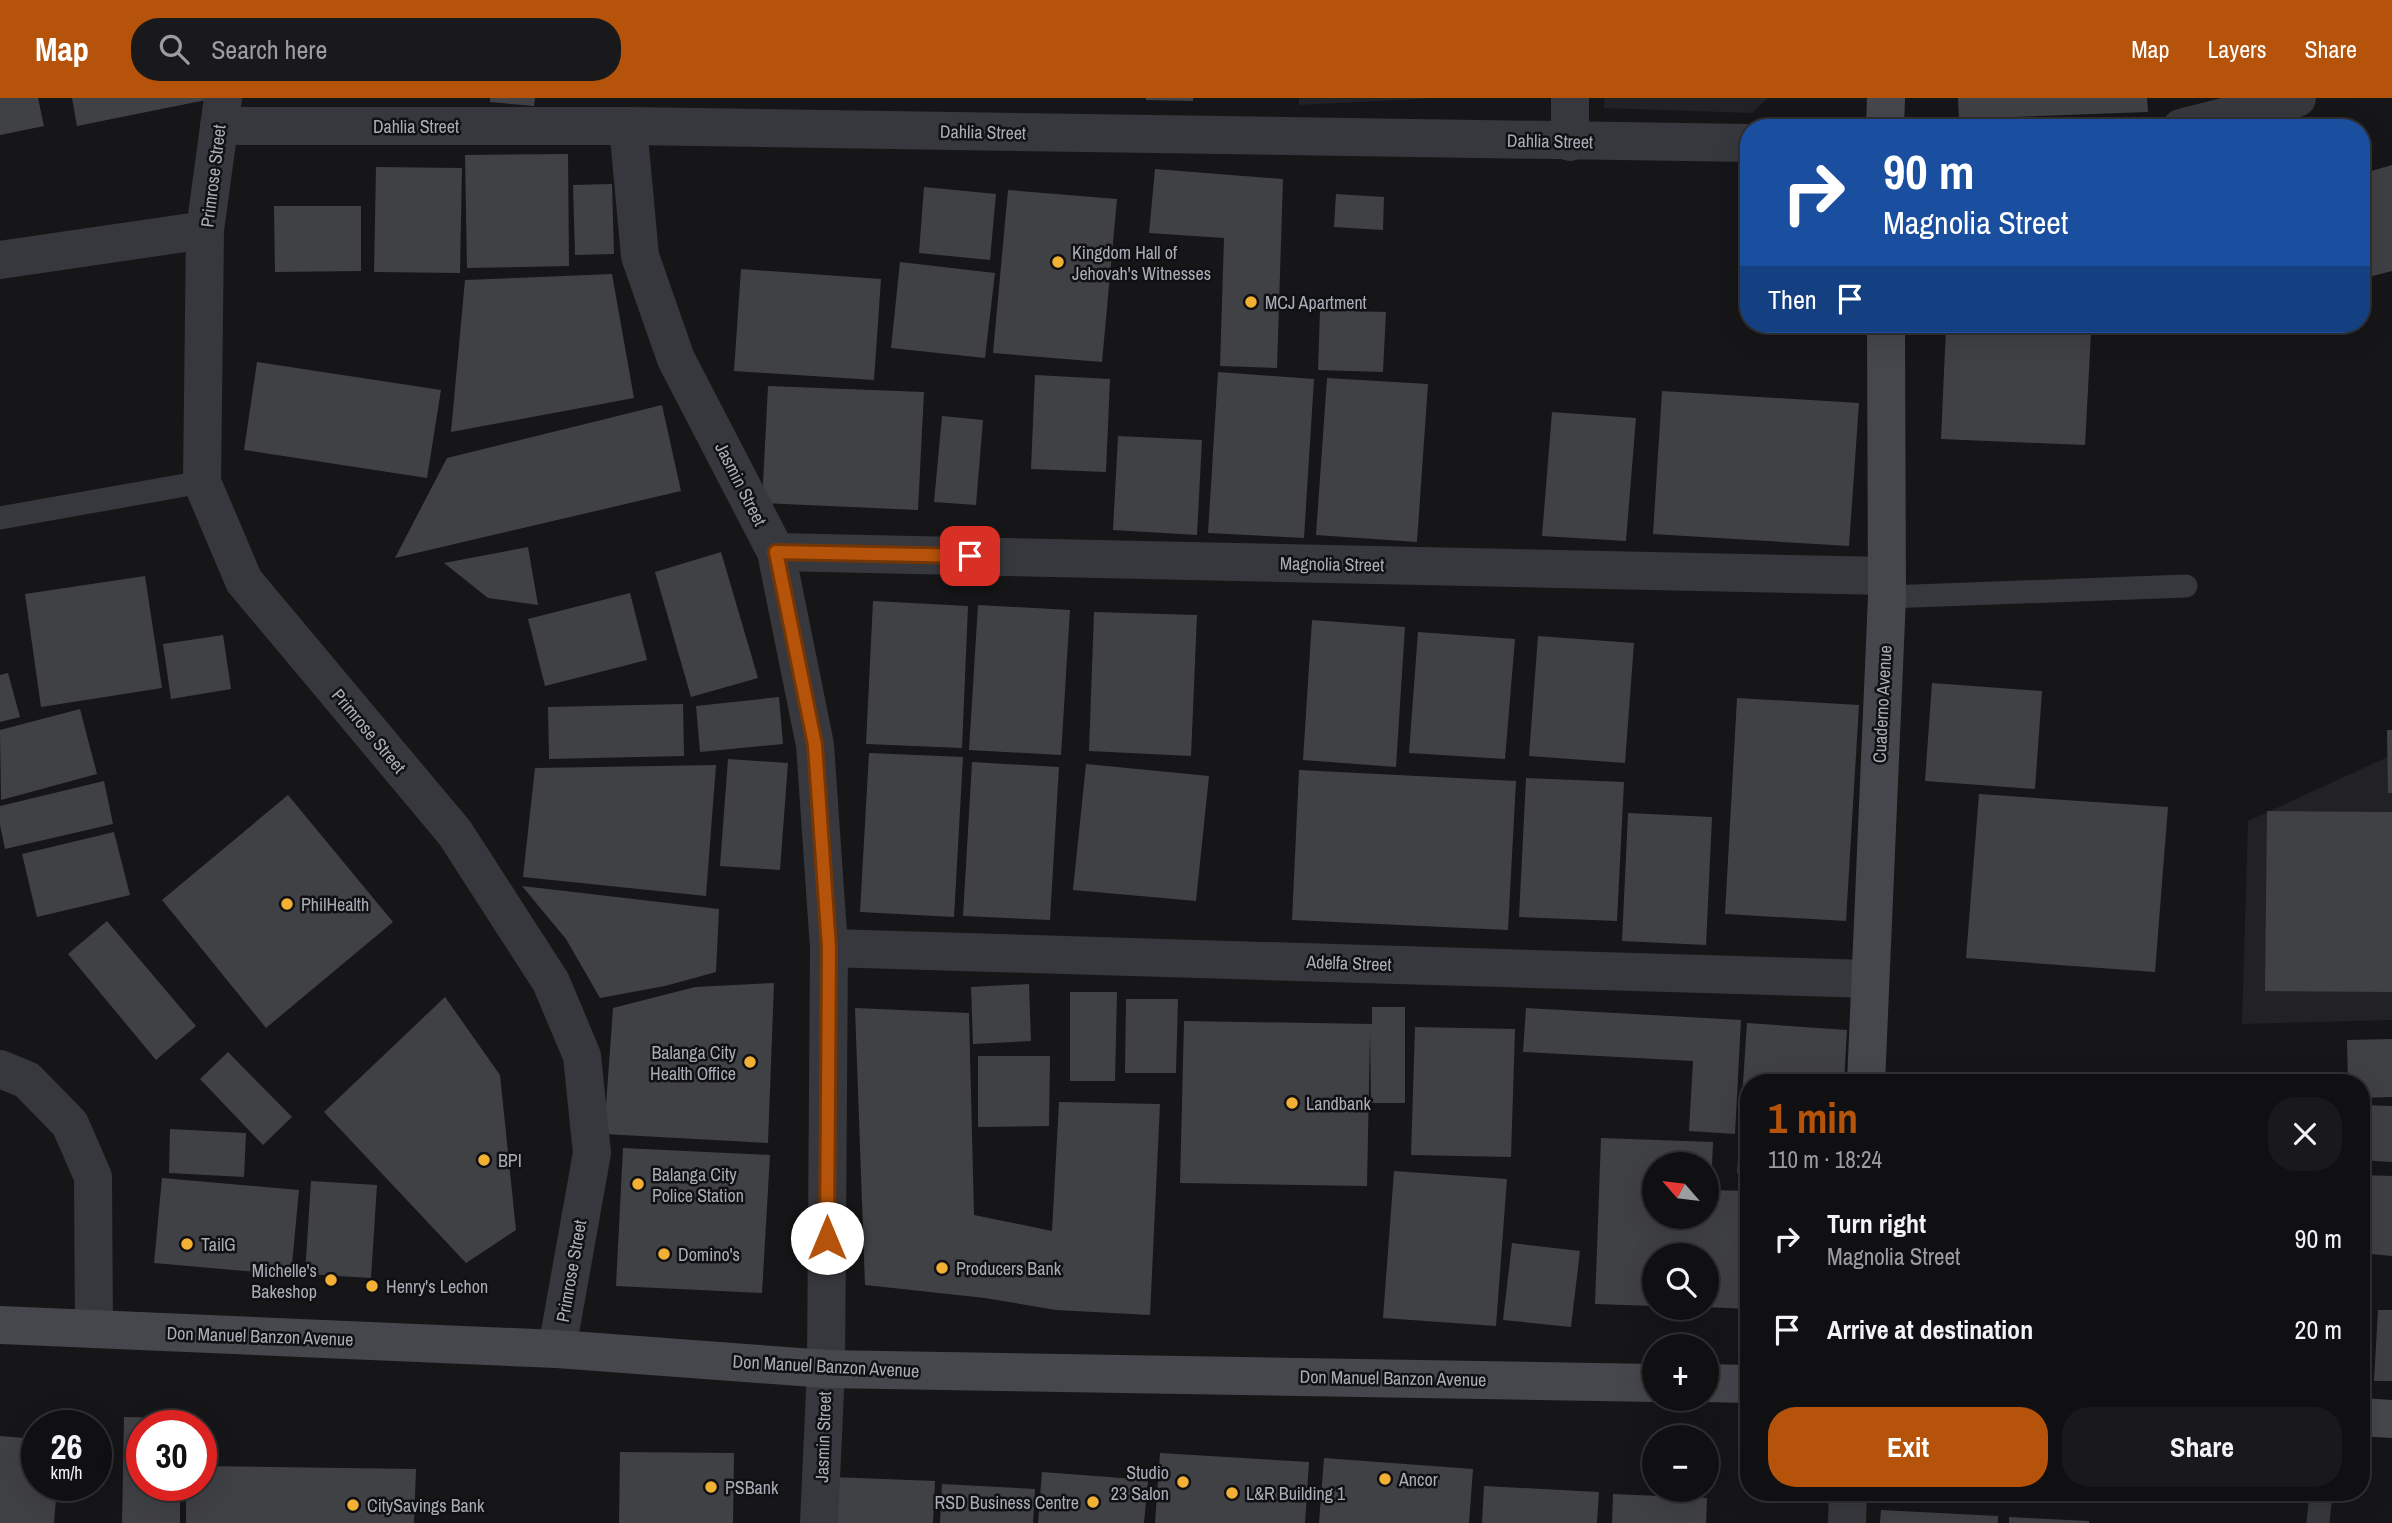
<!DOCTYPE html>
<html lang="en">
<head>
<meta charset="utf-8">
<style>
  :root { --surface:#101012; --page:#19191b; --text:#f1f3f6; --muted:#9c9d9f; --line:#303032; --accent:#b45309 }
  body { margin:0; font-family:"Archivo Narrow",sans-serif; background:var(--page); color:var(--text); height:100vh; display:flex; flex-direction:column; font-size:26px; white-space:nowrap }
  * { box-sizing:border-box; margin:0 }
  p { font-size:23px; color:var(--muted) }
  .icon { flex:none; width:38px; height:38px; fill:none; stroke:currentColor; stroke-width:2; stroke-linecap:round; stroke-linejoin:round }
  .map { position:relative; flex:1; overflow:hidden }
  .panel { position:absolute; left:1740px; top:976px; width:630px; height:427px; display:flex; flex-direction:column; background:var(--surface); border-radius:28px; box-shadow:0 7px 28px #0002,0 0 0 2px var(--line) }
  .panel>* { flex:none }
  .top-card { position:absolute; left:1740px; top:21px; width:630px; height:214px; border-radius:28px; box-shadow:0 7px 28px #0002,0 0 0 2px var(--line); background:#1a4fa0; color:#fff; overflow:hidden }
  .needle { width:46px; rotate:298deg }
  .fabs { position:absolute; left:1642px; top:1054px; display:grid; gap:14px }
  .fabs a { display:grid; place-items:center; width:77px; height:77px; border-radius:50%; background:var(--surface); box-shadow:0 7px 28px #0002,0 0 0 2px var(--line); font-size:35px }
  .speed { position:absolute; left:21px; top:1312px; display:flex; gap:14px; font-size:35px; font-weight:700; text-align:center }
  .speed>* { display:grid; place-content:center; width:91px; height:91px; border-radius:50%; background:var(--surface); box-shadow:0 7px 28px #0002,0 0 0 2px var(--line); line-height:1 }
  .speed small { font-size:18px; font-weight:400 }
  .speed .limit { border:10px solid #d22; background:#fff; color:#111 }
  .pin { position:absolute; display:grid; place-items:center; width:60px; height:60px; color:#fff; margin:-30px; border-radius:14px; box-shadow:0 4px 10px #0006 }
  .me { position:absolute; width:77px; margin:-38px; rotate:0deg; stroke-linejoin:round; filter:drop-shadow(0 0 5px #0008) }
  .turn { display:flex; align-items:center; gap:24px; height:147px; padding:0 28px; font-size:32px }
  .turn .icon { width:91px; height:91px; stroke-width:2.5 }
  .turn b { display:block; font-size:49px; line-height:60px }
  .then { display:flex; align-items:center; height:66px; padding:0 28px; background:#0003; gap:14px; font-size:26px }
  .round { display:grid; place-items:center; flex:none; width:74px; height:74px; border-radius:28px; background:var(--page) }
  .head { display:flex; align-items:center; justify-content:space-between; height:119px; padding:0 28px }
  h1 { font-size:42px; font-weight:700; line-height:52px; color:var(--accent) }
  .primary-button { display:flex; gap:14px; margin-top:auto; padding:14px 28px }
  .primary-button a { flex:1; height:80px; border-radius:28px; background:var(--accent); color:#fff; font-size:28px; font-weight:700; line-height:80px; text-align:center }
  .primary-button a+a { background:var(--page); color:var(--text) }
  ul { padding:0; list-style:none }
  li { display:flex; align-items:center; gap:21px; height:91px; padding:0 28px }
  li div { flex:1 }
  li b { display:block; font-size:26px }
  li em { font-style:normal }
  header { display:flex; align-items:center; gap:42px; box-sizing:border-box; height:98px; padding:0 35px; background:var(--accent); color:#fff }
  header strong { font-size:33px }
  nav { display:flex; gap:38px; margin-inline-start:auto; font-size:24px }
  .search { width:490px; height:63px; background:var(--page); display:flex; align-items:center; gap:18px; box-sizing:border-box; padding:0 24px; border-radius:28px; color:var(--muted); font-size:26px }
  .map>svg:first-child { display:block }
  .built { fill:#222225 }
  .building { fill:#404145; fill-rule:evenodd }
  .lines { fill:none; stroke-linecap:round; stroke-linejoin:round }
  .lane { stroke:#37383d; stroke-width:23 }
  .street { stroke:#37383d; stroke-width:38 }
  .secondary { stroke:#45474d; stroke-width:38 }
  .route-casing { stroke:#753606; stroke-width:18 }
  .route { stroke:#b45309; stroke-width:12 }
  .poi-dot { fill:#f2b134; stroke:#111113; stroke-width:2.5 }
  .labels { text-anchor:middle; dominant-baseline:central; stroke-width:5; stroke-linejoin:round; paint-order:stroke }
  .street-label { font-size:18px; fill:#a8adb8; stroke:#111113 }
  .poi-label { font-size:18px; fill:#a8adb8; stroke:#111113; text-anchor:start }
</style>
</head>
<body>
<header>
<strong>Map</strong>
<div class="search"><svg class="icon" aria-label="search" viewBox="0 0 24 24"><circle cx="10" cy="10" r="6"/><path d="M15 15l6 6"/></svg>Search here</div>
<nav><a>Map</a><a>Layers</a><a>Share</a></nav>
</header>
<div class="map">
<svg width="2392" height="1425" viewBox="0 0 2392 1425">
  <rect width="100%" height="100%" fill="#161618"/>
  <g class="built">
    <polygon points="1299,0 1439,0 1299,7"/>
    <polygon points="1605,0 1768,0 1752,15 1604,10"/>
    <polygon points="2392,657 2392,922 2242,926 2248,723"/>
  </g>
  <g class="building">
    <polygon points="0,0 38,0 44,28 0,37"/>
    <polygon points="72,0 211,0 211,1 77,28"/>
    <polygon points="490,0 535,0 534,8 490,4"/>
    <polygon points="1146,0 1193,0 1193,3 1146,2"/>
    <polygon points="1958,0 2147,0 2148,14 1959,21"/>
    <polygon points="568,56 569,168 467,170 465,57"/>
    <polygon points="2392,67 2392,173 2361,181 2361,76"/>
    <polygon points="376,69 462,70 460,175 374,174"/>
    <polygon points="1155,71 1283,81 1277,270 1220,268 1224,140 1149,135"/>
    <polygon points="612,86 614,156 575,157 573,87"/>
    <polygon points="924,89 996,96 990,162 919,155"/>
    <polygon points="1008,92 1117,101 1102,264 993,255"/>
    <polygon points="1336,96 1384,99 1383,132 1334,129"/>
    <polygon points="274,108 361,108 361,173 275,174"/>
    <polygon points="900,164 995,175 985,260 891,250"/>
    <polygon points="741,171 881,181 874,282 734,273"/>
    <polygon points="612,176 634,300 451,334 465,182"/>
    <polygon points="1320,212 1386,214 1383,274 1318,272"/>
    <polygon points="1946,229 2091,235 2085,347 1941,341"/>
    <polygon points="257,264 441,292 427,380 244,352"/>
    <polygon points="1218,274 1314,281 1304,440 1208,435"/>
    <polygon points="1035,277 1110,281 1106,374 1031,371"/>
    <polygon points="1327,280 1428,286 1417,444 1316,437"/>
    <polygon points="768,288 924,294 918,412 762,405"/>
    <polygon points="1662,293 1859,305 1849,448 1653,436"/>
    <polygon points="662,307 681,393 395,460 447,360"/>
    <polygon points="1552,314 1636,320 1626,443 1542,438"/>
    <polygon points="942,318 983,322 976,407 934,404"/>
    <polygon points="1118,338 1202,342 1197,437 1113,432"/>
    <polygon points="528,449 538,507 488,500 444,465"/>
    <polygon points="721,454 758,580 691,599 655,474"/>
    <polygon points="145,478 162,590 41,609 25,496"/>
    <polygon points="630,495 647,562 545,588 528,521"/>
    <polygon points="873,503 968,508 962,650 866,646"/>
    <polygon points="978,507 1070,512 1061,657 969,652"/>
    <polygon points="1094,514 1197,517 1191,658 1089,653"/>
    <polygon points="1312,522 1405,529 1396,669 1303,662"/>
    <polygon points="1418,534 1515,541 1505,661 1409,655"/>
    <polygon points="223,537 231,591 171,601 163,546"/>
    <polygon points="1538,538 1634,545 1625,665 1529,658"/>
    <polygon points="8,575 20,619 0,624 0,577"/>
    <polygon points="1932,585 2042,593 2035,691 1925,683"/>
    <polygon points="779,599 783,646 700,654 696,608"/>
    <polygon points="1737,600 1859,607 1846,823 1725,816"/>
    <polygon points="683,606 684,658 549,661 548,609"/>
    <polygon points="80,611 97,676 1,702 0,632"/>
    <polygon points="2387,632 2392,632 2392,695 2388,695"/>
    <polygon points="869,655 963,659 954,819 860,814"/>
    <polygon points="728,661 788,665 780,772 720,768"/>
    <polygon points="972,664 1059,669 1050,822 963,818"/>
    <polygon points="1086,666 1209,678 1196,803 1073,792"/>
    <polygon points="716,667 706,798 523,779 535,670"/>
    <polygon points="1299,672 1516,683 1508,832 1292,822"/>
    <polygon points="1526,680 1624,684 1617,823 1519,819"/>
    <polygon points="104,683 113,726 5,751 0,727 0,708"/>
    <polygon points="1979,696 2168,709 2155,874 1966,860"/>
    <polygon points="288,697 393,824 266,930 162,802"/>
    <polygon points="2267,713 2392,714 2392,894 2265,893"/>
    <polygon points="1628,715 1712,719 1706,847 1622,843"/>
    <polygon points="114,734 130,797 37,819 22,756"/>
    <polygon points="522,788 719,811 716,874 665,888 600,900 566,841"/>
    <polygon points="107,823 196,928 156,962 68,856"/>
    <polygon points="774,885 768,1045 604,1036 613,910 695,889"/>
    <polygon points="1029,886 1031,943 973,946 971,889"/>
    <polygon points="1070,894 1117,894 1115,983 1070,983"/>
    <polygon points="445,899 500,977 516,1132 466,1165 324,1014"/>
    <polygon points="1126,901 1178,901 1176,975 1125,975"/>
    <polygon points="1372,909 1405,909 1405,1005 1371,1005 1370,934 1367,1088 1180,1085 1184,923 1372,926"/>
    <polygon points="855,910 969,915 974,1117 1052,1133 1059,1004 1160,1006 1150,1217 1056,1212 985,1200 865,1187"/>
    <polygon points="1526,910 1741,922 1735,1036 1689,1033 1693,963 1523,954"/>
    <polygon points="1747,925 1847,932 1844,985 1748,985 1748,1076 1737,1075"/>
    <polygon points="1415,929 1515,931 1511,1059 1411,1057"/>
    <polygon points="2392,941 2392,999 2361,1000 2361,985 2348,985 2347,942"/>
    <polygon points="228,954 292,1019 263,1047 200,981"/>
    <polygon points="978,958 1050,958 1049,1028 978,1029"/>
    <polygon points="2361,1007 2392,1008 2392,1064 2361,1062"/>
    <polygon points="170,1031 246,1035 244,1079 169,1075"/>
    <path d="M1601 1040 1713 1044 1711 1092 1748 1093V1211L1706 1209V1157H1654V1208L1595 1206ZM1654 1066H1706V1118H1654Z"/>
    <polygon points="623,1050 770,1057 762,1195 616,1188"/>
    <polygon points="1394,1073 1507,1081 1496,1228 1383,1220"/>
    <polygon points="2361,1077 2392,1078 2392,1158 2361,1155"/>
    <polygon points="162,1080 299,1092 291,1177 154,1165"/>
    <polygon points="311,1083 377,1087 371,1180 305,1176"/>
    <polygon points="1512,1145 1580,1153 1571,1229 1503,1222"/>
    <polygon points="2378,1212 2392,1212 2392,1283 2374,1283"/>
    <polygon points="124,1319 182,1320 182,1328 142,1328 142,1388 180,1388 180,1425 122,1425"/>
    <polygon points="0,1338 37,1341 37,1388 57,1388 54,1425 0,1425"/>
    <polygon points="620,1354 734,1355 733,1425 619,1425"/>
    <polygon points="1160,1355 1309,1364 1305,1425 1155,1425"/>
    <polygon points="1324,1360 1473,1371 1469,1425 1319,1425"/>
    <polygon points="201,1368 416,1371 414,1425 186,1425 186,1388 201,1388"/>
    <polygon points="1042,1374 1148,1382 1144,1425 1038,1425"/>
    <polygon points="832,1379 935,1383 933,1425 829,1425"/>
    <polygon points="942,1386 1035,1391 1033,1425 940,1425"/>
    <polygon points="1484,1388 1599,1394 1597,1425 1482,1425"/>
    <polygon points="1613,1396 1707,1400 1706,1425 1612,1425"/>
    <polygon points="1881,1412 1998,1418 1998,1425 1880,1425"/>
    <polygon points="2009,1419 2089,1423 2089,1425 2009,1425"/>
  </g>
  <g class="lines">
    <g class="lane">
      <polyline points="0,420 202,384"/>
      <polyline points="1887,499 2186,488"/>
      <polyline points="2318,1425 2321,1395"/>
    </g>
    <g class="street">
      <polyline points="223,0 205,132 202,384 244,483 455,735 551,884 582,958 592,1055 557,1251"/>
      <polyline points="1570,0 1570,44"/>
      <polyline points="219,28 628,28 1748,45"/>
      <polyline points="628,28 640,158 676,261 776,454 815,647 829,850 826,1271 819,1425"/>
      <polyline points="2181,30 2297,0"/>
      <polyline points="0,162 205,132"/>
      <polyline points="776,454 1887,478"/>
      <polyline points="829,850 1870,881"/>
      <polyline points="0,971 27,982 70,1026 93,1079 94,1231"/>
      <polyline points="1847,1425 1848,1395"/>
    </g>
    <g class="secondary">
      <polyline points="1885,30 1886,0"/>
      <polyline points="1866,985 1887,499 1886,226"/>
      <polyline points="0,1227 557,1251 826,1271 1654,1285"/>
      <polyline points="1706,1285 1748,1286"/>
      <polyline points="2361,1319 2392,1321"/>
    </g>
  </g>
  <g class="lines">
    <defs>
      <polyline id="route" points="827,1140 829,850 815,647 776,454 970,458"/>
    </defs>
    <use href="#route" class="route-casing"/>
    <use href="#route" class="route"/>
  </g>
  <g class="poi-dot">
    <circle cx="1058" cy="164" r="7"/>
    <circle cx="1251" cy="204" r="7"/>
    <circle cx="287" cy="806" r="7"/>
    <circle cx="750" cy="964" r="7"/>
    <circle cx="1292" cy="1005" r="7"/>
    <circle cx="484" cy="1062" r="7"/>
    <circle cx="638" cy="1086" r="7"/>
    <circle cx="187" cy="1146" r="7"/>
    <circle cx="664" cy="1156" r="7"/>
    <circle cx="942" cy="1170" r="7"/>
    <circle cx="331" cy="1182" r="7"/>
    <circle cx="372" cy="1188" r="7"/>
    <circle cx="1385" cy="1381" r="7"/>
    <circle cx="1183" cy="1384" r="7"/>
    <circle cx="711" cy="1389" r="7"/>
    <circle cx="1232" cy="1395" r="7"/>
    <circle cx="1093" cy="1404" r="7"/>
    <circle cx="353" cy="1407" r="7"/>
  </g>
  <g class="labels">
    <g class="street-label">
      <text x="416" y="28">Dahlia Street</text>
      <text transform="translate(983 34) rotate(1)">Dahlia Street</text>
      <text transform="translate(1550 43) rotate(1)">Dahlia Street</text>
      <text transform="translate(213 78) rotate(-83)">Primrose Street</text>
      <text transform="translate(741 386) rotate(63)">Jasmin Street</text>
      <text transform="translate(1332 466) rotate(1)">Magnolia Street</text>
      <text transform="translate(1882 606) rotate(-87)">Cuaderno Avenue</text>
      <text transform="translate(369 633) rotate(50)">Primrose Street</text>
      <text transform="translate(1349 865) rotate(2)">Adelfa Street</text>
      <text transform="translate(571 1173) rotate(-80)">Primrose Street</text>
      <text transform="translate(260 1238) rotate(2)">Don Manuel Banzon Avenue</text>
      <text transform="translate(826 1268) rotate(3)">Don Manuel Banzon Avenue</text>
      <text transform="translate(1393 1280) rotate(1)">Don Manuel Banzon Avenue</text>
      <text transform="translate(823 1339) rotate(-88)">Jasmin Street</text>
    </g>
    <g class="poi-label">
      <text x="1072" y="154">Kingdom Hall of<tspan x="1072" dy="21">Jehovah's Witnesses</tspan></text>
      <text x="1265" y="204">MCJ Apartment</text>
      <text x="301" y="806">PhilHealth</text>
      <text x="736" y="954" text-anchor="end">Balanga City<tspan x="736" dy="21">Health Office</tspan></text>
      <text x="1306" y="1005">Landbank</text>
      <text x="498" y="1062">BPI</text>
      <text x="652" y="1076">Balanga City<tspan x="652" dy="21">Police Station</tspan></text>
      <text x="201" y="1146">TailG</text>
      <text x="678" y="1156">Domino's</text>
      <text x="956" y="1170">Producers Bank</text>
      <text x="317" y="1172" text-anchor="end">Michelle's<tspan x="317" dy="21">Bakeshop</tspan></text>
      <text x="386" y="1188">Henry's Lechon</text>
      <text x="1169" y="1374" text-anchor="end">Studio<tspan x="1169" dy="21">23 Salon</tspan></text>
      <text x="1399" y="1381">Ancor</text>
      <text x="725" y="1389">PSBank</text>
      <text x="1246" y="1395">L&amp;R Building 1</text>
      <text x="1079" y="1404" text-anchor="end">RSD Business Centre</text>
      <text x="367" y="1407">CitySavings Bank</text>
    </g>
  </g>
</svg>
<div class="fabs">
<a><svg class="needle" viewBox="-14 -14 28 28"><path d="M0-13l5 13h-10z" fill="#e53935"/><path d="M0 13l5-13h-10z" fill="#9c9d9f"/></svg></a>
<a><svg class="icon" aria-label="search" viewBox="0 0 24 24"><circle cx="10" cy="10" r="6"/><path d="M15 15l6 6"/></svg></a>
<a>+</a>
<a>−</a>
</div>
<div class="speed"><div>26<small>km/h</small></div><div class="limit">30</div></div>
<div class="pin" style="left:970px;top:458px;background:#d93025"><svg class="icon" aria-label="arrive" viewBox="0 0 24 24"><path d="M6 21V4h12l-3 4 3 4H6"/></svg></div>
<svg class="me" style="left:827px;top:1140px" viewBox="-20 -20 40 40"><circle r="19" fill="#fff"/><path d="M0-13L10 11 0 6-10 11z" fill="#b45309"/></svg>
<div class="top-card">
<div class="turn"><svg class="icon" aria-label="right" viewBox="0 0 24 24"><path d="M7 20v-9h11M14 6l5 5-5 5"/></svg><div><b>90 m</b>Magnolia Street</div></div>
<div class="then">Then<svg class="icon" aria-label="arrive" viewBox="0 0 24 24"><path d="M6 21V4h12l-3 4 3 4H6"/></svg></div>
</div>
<section class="panel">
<div class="head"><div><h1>1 min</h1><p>110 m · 18:24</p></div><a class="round"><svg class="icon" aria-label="close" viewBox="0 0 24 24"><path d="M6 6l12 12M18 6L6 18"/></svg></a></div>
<ul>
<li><svg class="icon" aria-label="right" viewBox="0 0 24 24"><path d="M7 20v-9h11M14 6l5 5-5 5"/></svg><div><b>Turn right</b><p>Magnolia Street</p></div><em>90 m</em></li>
<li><svg class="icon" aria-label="arrive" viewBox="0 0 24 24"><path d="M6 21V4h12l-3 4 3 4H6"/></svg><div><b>Arrive at destination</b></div><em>20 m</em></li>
</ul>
<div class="primary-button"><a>Exit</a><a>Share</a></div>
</section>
</div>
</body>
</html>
